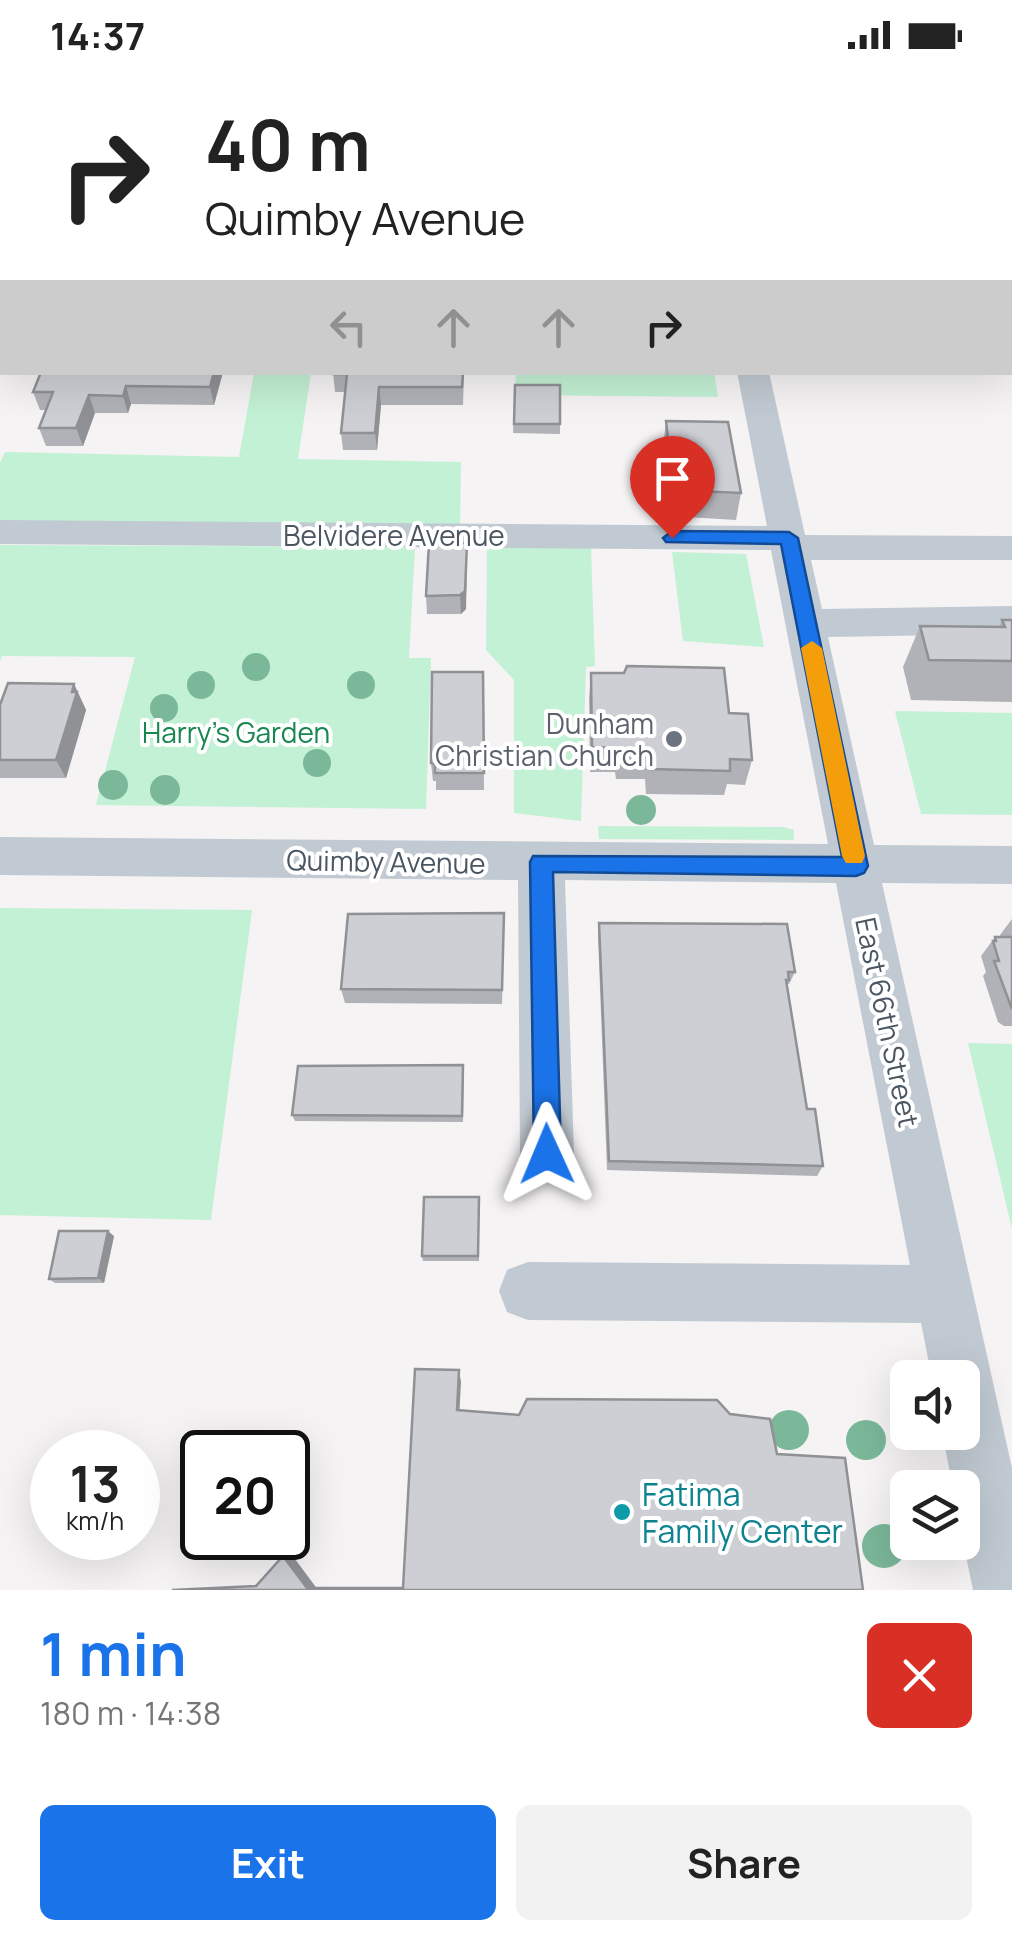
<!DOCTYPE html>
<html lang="en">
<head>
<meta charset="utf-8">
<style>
  :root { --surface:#fff; --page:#f2f2f2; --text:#222; --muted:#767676; --accent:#1a73e8 }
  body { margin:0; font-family:Manrope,sans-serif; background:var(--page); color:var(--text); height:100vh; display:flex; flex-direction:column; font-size:38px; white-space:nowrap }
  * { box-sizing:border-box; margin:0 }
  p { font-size:32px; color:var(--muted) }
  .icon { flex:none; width:55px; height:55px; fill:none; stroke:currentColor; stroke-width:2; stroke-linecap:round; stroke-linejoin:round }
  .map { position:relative; height:1520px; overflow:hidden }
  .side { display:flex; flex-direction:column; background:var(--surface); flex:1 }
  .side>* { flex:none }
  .hud { position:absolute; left:0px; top:0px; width:1012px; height:305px; box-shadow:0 10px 40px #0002; background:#fff; color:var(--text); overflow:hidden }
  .controls { position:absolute; left:890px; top:1290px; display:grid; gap:20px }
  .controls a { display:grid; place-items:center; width:90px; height:90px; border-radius:15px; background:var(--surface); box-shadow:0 10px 40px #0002; font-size:50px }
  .speed { position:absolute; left:30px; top:1360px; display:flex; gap:20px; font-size:50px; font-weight:700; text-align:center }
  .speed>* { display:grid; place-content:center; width:130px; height:130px; border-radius:50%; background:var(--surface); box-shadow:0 10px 40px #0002; line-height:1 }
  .speed small { font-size:25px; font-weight:400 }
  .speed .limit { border:5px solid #111; border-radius:15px; background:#fff; color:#111 }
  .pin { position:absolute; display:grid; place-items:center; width:85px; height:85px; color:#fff; margin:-102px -42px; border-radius:50% 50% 50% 0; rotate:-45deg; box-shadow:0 0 10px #0007 }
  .pin .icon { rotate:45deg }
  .me { position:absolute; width:110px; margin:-55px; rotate:359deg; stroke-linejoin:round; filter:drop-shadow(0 0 8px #0008) }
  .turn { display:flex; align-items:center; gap:35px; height:210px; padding:0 40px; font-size:45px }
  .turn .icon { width:130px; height:130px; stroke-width:2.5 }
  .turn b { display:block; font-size:70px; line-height:85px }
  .lanes { display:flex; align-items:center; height:95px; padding:0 40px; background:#0003; justify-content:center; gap:50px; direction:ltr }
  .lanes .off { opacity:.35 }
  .round { display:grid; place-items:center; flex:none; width:105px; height:105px; border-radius:15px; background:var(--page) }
  .overview { display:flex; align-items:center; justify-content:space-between; height:170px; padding:0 40px }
  h1 { font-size:60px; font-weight:700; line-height:75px; color:var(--accent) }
  .cta { display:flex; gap:20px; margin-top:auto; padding:20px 40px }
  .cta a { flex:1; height:115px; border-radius:15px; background:var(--accent); color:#fff; font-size:40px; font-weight:700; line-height:115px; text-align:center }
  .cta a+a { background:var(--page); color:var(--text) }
  .status { display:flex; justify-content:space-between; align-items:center; height:70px; padding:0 50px; background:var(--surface); direction:ltr }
  .status svg { height:28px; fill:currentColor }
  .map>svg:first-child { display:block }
  .green { fill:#c3f1d5 }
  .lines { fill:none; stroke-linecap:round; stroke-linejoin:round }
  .minor { fill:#c1cad2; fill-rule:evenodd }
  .tree { fill:#7bb799 }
  .wall { fill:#b0b2b7 }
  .shaded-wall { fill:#909195 }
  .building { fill:#cdcfd5; stroke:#909195; stroke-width:2.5 }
  .route { fill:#1a73e8; stroke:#114b97; stroke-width:2.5 }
  .slow { fill:#f59e0b }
  .worship-dot { fill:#6b7280; stroke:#fff; stroke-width:4 }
  .culture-dot { fill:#0f9aa8; stroke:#fff; stroke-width:4 }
  .labels { text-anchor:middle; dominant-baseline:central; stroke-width:8; stroke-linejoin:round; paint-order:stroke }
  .street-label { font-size:28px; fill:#4a5661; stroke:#fff }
  .worship-label { font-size:28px; fill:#5b616d; stroke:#fff; text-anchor:end }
  .park-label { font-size:28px; fill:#17864f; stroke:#fff }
  .near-culture-label { font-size:32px; fill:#0d838f; stroke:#fff; text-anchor:start }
</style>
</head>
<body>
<div class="status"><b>14:37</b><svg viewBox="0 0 49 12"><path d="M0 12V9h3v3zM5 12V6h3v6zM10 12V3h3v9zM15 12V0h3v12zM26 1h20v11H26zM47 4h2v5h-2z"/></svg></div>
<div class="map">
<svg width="1012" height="1520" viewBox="0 0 1012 1520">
  <rect width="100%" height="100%" fill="#f5f3f3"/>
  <g class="green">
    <polygon points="714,302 718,327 515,325 516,303"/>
    <polygon points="254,303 311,303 298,389 461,392 460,459 0,452 0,393 5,382 239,387"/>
    <polygon points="0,475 415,477 409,588 431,588 426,739 96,735 135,587 2,586 0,591"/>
    <polygon points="591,477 595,596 586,597 581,751 514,743 514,610 486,580 487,478"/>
    <polygon points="672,482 746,484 764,577 683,571"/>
    <polygon points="895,641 1012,643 1012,745 921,744"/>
    <polygon points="598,756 783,757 794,760 794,770 599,769"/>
    <polygon points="0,838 252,840 211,1150 0,1145"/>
    <polygon points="968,973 1012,974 1012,1159"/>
  </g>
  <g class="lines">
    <g class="minor">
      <polygon points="680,0 704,0 704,2 681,2"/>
      <polygon points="2,90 2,110 0,111 0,91"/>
      <rect x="0" y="241" width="2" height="18"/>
      <rect x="1010" y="247" width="2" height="18"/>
      <polygon points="737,302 769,302 805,465 1012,466 1012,490 811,490 822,539 1012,536 1012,564 828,567 874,775 1012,776 1012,814 882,813 1012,1398 1012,1520 973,1520 962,1467 962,1418 953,1418 942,1362 962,1362 962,1308 932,1308 921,1253 528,1250 507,1242 499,1221 507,1200 528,1192 910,1195 836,813 565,810 574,1084 566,1103 547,1111 528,1103 520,1084 518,810 0,805 0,767 828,774 771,480 0,474 0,450 767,456"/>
    </g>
  </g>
  <g class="tree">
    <circle cx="256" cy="597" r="14"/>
    <circle cx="201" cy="615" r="14"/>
    <circle cx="361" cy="615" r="14"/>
    <circle cx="164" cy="638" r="14"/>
    <circle cx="317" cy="693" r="14"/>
    <circle cx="113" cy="715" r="15"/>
    <circle cx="165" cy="720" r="15"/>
    <circle cx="641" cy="740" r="15"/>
    <circle cx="789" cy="1360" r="20"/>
    <circle cx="866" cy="1370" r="20"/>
    <circle cx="884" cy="1476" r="22"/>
  </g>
  <g class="wall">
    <polygon points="62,0 279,0 279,2 61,2"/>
    <polygon points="1010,64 1012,68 1012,138 1010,138"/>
    <rect x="0" y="150" width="2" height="66"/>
    <polygon points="41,302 223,302 214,335 131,334 128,343 95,343 83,376 46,376 39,358 46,340 40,340 33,322"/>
    <polygon points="333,302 464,302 463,335 381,335 377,380 343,380 341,363 345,322 335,322"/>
    <polygon points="515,315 560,354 560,364 513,363"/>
    <polygon points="666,351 741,423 736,450 670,446 663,378"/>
    <polygon points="467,473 466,539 461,544 427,544 426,526"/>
    <polygon points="1002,550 1012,550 1012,632 911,630 903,597 920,556 999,557"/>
    <polygon points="483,602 484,720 436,720 436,711 433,711 431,693"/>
    <polygon points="591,603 729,643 752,690 745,715 727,714 724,725 646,724 645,709 616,709 615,702 590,702 589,628"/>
    <polygon points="74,614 86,640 66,708 0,708 0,635"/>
    <polygon points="504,843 502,934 345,933 341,919"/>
    <polygon points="1012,849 1012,956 1004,956 998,952 983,906 986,902 981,886 995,867 1001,867 1000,865"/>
    <polygon points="599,853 795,902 789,914 787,914 807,1039 823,1096 817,1106 607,1100 598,866"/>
    <polygon points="464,1002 463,1052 295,1051 292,1045"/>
    <polygon points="479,1127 479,1191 423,1191 422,1186"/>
    <polygon points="114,1166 104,1213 55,1213 49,1209"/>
  </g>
  <g class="shaded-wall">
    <polygon points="214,302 223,302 214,335 210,317"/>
    <polygon points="126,316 131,334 128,343 123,326"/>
    <polygon points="379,317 381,335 377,380 375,363"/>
    <polygon points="89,325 95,343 83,376 76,358"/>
    <polygon points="467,473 466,539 461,544 460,525"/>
    <polygon points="74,614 86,640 66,708 56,690"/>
    <polygon points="108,1161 114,1166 104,1213 98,1208"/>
    <polygon points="459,1300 461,1312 459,1350 457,1340"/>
    <polygon points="283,1486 295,1489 318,1520 307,1518"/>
  </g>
  <g class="building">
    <polygon points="62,0 187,0 186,2 61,2"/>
    <polygon points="763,0 837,0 838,2 764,2"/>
    <polygon points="1010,64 1012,68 1012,121 1010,121"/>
    <rect x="0" y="150" width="2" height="47"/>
    <polygon points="41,302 214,302 210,317 126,316 123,326 89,325 76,358 39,358 53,322 33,322"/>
    <polygon points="333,302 463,302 462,317 379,317 375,363 341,363 347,304 333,304"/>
    <polygon points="515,315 560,315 560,354 514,354"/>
    <polygon points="666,351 728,352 741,423 674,420"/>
    <polygon points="429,473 467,473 465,521 460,525 426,526"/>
    <polygon points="1002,550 1012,550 1012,591 929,590 920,556 1005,557"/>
    <polygon points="627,596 724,598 729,643 748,644 752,690 730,689 730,701 650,699 649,685 619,684 619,678 592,677 591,603 624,603"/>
    <polygon points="432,602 483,602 484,703 435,703 435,694 431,693"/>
    <polygon points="8,613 74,614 72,622 77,622 56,690 0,690 0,635"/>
    <polygon points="504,843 502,920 341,919 348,844"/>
    <polygon points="599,853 787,854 795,902 788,902 789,910 786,910 807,1039 815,1039 823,1096 609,1091"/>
    <polygon points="995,867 1012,867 1012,939 994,891 999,891 993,871 996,871"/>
    <polygon points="463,995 462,1046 292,1045 298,996"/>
    <polygon points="424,1127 479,1127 478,1186 422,1186"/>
    <polygon points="59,1161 108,1161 98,1208 49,1209"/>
    <polygon points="415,1299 459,1300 457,1340 519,1345 527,1329 717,1330 730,1344 770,1349 777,1384 845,1388 863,1520 172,1520 256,1516 283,1486 307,1518 403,1518"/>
  </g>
  <polygon class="route" points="672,461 789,462 798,468 868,796 864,803 856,806 553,802 561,1084 557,1094 547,1097 538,1094 534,1084 530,792 533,786 842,787 781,474 666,472 663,468"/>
  <polygon class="slow" points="812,571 822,578 865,786 862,793 846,793 842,786 801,578"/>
  <circle class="worship-dot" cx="674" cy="669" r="10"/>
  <circle class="culture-dot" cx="622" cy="1442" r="10"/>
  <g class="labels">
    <g class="street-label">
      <text x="394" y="465">Belvidere Avenue</text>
      <text transform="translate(386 791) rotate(1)">Quimby Avenue</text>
      <text transform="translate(888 952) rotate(78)">East 66th Street</text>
    </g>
    <g class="worship-label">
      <text x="654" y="653">Dunham<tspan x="654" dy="32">Christian Church</tspan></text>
    </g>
    <g class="park-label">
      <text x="236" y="662">Harry's Garden</text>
    </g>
    <g class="near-culture-label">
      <text x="642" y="1424">Fatima<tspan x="642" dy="37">Family Center</tspan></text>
    </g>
  </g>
</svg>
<div class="controls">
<a><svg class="icon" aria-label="sound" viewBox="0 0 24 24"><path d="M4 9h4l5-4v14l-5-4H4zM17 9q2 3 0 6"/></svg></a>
<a><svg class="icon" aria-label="layers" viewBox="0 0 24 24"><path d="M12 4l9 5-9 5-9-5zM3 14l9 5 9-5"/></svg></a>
</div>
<div class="speed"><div>13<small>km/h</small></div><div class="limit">20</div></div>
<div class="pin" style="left:672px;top:468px;background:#d93025"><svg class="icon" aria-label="arrive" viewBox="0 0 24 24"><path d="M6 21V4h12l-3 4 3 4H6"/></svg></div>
<svg class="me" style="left:547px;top:1084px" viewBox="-20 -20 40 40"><path d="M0-17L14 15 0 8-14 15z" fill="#1a73e8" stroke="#fff" stroke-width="4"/></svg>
<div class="hud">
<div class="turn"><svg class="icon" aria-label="right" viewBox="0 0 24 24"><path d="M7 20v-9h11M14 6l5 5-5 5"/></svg><div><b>40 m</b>Quimby Avenue</div></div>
<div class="lanes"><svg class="icon off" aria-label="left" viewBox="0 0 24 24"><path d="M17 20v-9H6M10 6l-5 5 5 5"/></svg><svg class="icon off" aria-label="ahead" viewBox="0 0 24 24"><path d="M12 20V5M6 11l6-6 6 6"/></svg><svg class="icon off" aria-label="ahead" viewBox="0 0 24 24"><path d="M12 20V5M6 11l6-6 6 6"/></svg><svg class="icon" aria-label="right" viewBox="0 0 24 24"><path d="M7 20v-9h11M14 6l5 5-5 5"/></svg></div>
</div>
</div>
<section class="side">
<div class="overview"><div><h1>1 min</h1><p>180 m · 14:38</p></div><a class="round" style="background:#d93025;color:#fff"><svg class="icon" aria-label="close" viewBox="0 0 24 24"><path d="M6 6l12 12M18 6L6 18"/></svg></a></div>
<div class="cta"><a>Exit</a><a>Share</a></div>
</section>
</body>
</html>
